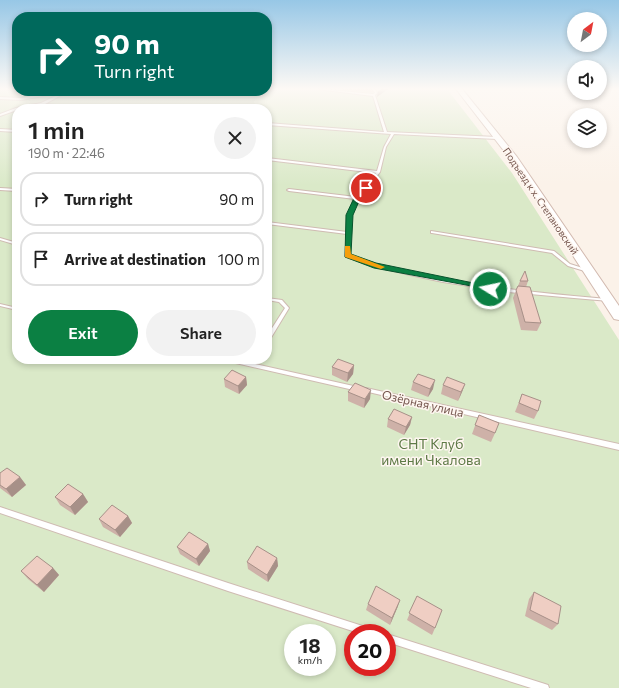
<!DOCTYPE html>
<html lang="en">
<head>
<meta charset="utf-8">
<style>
  :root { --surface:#fff; --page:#f2f2f2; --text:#222; --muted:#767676; --line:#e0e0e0; --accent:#0b8043 }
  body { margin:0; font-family:Commissioner,sans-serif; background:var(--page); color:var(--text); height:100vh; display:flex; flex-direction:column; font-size:15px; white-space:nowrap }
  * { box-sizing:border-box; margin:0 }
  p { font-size:13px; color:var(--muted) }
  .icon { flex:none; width:22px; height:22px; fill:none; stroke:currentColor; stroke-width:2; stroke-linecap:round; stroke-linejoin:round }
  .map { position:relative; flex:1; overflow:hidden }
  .details { position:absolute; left:12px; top:104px; width:260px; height:260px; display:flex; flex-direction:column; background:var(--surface); border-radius:16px; box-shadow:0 2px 6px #0003 }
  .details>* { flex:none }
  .guide { position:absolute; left:12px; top:12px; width:260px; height:84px; border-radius:16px; box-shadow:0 2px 6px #0003; background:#00695c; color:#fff; overflow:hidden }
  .needle { width:26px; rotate:32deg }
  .controls { position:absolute; left:567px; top:12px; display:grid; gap:8px }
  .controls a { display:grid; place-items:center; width:40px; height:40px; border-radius:50%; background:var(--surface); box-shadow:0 2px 6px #0003; font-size:20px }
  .speed { position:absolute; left:284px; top:624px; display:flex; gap:8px; font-size:20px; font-weight:700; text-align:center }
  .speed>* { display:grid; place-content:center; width:52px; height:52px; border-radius:50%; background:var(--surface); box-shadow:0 2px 6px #0003; line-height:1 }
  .speed small { font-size:10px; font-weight:400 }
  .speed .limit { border:6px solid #d22; background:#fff; color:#111 }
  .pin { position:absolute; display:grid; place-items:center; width:34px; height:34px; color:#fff; margin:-17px; border:2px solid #fff; border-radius:50%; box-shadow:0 1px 4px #0007 }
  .me { position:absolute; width:44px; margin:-22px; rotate:280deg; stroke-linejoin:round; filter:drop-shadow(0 0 3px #0008) }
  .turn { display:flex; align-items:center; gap:14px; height:84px; padding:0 16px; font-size:18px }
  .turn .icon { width:52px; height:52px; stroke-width:2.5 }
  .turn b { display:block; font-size:28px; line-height:34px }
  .round { display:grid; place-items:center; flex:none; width:42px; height:42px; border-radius:21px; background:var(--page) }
  .summary { display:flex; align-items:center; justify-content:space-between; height:68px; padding:0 16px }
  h1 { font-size:24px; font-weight:600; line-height:30px }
  .button { display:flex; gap:8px; margin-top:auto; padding:8px 16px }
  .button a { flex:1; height:46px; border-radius:24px; background:var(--accent); color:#fff; font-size:16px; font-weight:600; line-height:46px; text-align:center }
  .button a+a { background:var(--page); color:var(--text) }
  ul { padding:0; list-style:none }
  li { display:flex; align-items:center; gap:12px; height:54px; margin:0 8px 6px; padding:0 8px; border:2px solid var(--line); border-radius:16px }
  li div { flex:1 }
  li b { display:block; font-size:15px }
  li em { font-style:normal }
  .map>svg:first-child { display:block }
  .green { fill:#dae9c8; fill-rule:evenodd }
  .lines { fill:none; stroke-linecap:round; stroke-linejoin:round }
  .lane-casing { stroke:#cfbbb2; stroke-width:2 }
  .street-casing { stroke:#cfbbb2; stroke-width:2 }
  .secondary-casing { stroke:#d2bab0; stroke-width:2 }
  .lane { fill:#fff; fill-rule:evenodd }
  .street { fill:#fff; fill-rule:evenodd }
  .secondary { fill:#fff; fill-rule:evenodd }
  .wall { fill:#ceb1a8 }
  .shaded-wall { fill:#a79088 }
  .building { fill:#efcec3; stroke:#a79088 }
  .route { fill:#0b8043; stroke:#07532c }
  .slow { fill:#f59e0b }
  .labels { text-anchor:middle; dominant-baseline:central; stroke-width:3; stroke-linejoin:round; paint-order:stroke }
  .far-street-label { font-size:10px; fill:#75564e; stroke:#fef6f0 }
  .street-label { font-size:12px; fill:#75564e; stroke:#fef6f0 }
  .near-park-label { font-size:14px; fill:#5e7a46; stroke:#fef6f0 }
</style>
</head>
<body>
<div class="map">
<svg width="619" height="688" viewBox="0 0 619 688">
  <rect width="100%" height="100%" fill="#fbf2e9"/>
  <path class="green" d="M0 89H17V91L447 89 512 173 619 340V688H0ZM17 109H267V359H17ZM293 633H327V667H293ZM353 633H387V667H353Z"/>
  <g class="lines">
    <defs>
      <g id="lane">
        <path d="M317 89H322L373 94 375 93 373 89H375L377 93 375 95 387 132 497 137 498 138 497 139 394 134 386 147 380 172 359 198 352 215 349 255C369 262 390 268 411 273 475 287 541 293 607 299L609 300V301L574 298 508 292 443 282 410 275 377 267 346 257 345 256 347 234 267 224V222L347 232 348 215 355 199 289 191 287 190 289 189 356 197 376 173 267 160V158L377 171 384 147 391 134 267 125V123L384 132 373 96Z"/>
        <polygon points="64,92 65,93 45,104 96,109 87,109 42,105 21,109 17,109 17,110 0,116 0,114 16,108 41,103"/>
        <polygon points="0,129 17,130 17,132 0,131"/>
        <polygon points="0,188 17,189 17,191 0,190"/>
        <polygon points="431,231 554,251 570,264 589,270 590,271 588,272 568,266 552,253 432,233 431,233"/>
        <polygon points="0,238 17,243 17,245 0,240"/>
        <polygon points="267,298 282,300 289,308 269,341 267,342 267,336 285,308 279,302 267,300"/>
        <polygon points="0,304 17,308 17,310 0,306"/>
        <polygon points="224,359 235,359 251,363 252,359 258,359 255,364 358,387 360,388 361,389 360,390 358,391 227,361"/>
        <polygon points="366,388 619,444 619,450 364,391 363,390 364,389"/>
        <polygon points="0,507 228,583 372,629 375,630 376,633 359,633 228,591 0,513"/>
        <polygon points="387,634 545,684 548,685 549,688 531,688 387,642"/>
      </g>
      <polygon id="street" points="60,91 70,91 21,100 0,99 0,97 21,98"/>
      <polygon id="secondary" points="456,89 462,89 517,157 619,306 619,320 614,319 511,160"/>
    </defs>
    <use href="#lane" class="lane-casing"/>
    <use href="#street" class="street-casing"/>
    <use href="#secondary" class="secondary-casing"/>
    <use href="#lane" class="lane"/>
    <use href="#street" class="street"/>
    <use href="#secondary" class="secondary"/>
  </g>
  <g class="wall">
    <polygon points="343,89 373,89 373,92 343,90"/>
    <polygon points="520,281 528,281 526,287 541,323 537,331 521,330 513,298"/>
    <polygon points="354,365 353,374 347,382 332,375 332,367"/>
    <polygon points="246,377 247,385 239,394 225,387 224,379"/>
    <polygon points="413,382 433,389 428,397 411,390"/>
    <polygon points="465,384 462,392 458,401 441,394 443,385"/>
    <polygon points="348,392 370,399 364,408 348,401"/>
    <polygon points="522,394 538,411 534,419 515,412"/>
    <polygon points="479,415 495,433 491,442 472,434"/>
    <polygon points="412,417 410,425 404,435 387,427 388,419"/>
    <polygon points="0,473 20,477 26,485 12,497 0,488"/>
    <polygon points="83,494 88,502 75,515 60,505 55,497"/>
    <polygon points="128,516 132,523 120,537 103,527 99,519"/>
    <polygon points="208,544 210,551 199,566 180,554 177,547"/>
    <polygon points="277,558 278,566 268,582 248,569 247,562"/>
    <polygon points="53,568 59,575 44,592 28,579 21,571"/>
    <polygon points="534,592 558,624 552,630 525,616 529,599"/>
    <polygon points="417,596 435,628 432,635 407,620"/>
    <polygon points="368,604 398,606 390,625 366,610"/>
  </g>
  <g class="shaded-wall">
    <polygon points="382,89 388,89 377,97 378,91"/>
    <polygon points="354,365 353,374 347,382 348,373"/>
    <polygon points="246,377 247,385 239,394 238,386"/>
    <polygon points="435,380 433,389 428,397 430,389"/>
    <polygon points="465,384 462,392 458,401 461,392"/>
    <polygon points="371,390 370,399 364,408 365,399"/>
    <polygon points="412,417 410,425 404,435 406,427"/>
    <polygon points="20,477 26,485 12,497 6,489"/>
    <polygon points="83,494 88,502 75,515 70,507"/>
    <polygon points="128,516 132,523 120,537 115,530"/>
    <polygon points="208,544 210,551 199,566 196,559"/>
    <polygon points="277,558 278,566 268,582 267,575"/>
    <polygon points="53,568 59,575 44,592 37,585"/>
    <polygon points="400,600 398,606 390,625 392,618"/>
  </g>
  <g class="building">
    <polygon points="525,271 528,281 520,281"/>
    <polygon points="518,286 530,287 541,323 525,322 516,290"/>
    <polygon points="338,359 354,365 348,373 332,367"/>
    <polygon points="232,370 246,377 238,386 224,379"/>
    <polygon points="418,374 435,380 430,389 413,382"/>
    <polygon points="447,377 465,384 461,392 443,385"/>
    <polygon points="355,383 371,390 365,399 348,392"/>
    <polygon points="522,394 541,401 538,411 519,403"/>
    <polygon points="394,409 412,417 406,427 388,419"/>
    <polygon points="479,415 499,423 495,433 475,425"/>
    <polygon points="7,468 20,477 6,489 0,485 0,473"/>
    <polygon points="68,484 83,494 70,507 55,497"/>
    <polygon points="112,505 128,516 115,530 99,519"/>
    <polygon points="189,532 208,544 196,559 177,547"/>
    <polygon points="257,546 277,558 267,575 247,562"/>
    <polygon points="37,556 53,568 37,585 21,571"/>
    <polygon points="376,586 400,600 392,618 368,604"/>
    <polygon points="534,592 561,606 558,624 530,610"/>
    <polygon points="417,596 442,610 435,628 409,613"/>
  </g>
  <linearGradient id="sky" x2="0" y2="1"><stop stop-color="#97c7e6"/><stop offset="0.48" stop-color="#fdf9f5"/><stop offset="1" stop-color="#fdf9f5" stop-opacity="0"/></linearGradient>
  <rect width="619" height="185" fill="url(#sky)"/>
  <polygon class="route" points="364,187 369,188 360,199 353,215 351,254 376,263 493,287 493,290 374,268 345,257 346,215 354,198"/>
  <polygon class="slow" points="345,246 350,246 351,254 385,267 381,269 345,257"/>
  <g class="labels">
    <g class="far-street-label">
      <text transform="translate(541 201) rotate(56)">Подъезд к х. Степановский</text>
    </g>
    <g class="street-label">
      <text transform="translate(423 403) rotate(13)">Озёрная улица</text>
    </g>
    <g class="near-park-label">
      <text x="431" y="443">СНТ Клуб<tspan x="431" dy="16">имени Чкалова</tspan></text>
    </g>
  </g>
</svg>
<div class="controls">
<a><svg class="needle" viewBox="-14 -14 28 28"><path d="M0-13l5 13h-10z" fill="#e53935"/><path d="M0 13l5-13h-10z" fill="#767676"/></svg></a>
<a><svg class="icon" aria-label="sound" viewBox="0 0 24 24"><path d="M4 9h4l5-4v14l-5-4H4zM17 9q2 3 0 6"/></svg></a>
<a><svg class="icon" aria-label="layers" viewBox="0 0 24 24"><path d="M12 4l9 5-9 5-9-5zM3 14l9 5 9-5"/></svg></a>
</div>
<div class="speed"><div>18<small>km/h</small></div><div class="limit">20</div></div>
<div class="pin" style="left:366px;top:188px;background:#d93025"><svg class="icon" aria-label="arrive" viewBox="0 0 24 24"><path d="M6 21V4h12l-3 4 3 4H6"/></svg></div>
<svg class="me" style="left:490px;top:289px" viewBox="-20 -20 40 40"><circle r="17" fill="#0b8043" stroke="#fff" stroke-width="3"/><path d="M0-11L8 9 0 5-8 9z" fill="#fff"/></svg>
<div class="guide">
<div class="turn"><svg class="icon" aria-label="right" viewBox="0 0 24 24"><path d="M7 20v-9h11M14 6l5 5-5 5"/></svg><div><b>90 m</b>Turn right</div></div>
</div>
<section class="details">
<div class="summary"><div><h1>1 min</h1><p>190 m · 22:46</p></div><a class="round"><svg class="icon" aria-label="close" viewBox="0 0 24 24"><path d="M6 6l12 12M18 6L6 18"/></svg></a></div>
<ul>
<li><svg class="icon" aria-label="right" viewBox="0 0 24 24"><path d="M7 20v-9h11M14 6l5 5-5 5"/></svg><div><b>Turn right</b></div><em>90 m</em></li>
<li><svg class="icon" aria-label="arrive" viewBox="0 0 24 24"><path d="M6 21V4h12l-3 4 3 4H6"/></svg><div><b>Arrive at destination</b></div><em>100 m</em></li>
</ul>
<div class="button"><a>Exit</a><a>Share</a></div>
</section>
</div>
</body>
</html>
